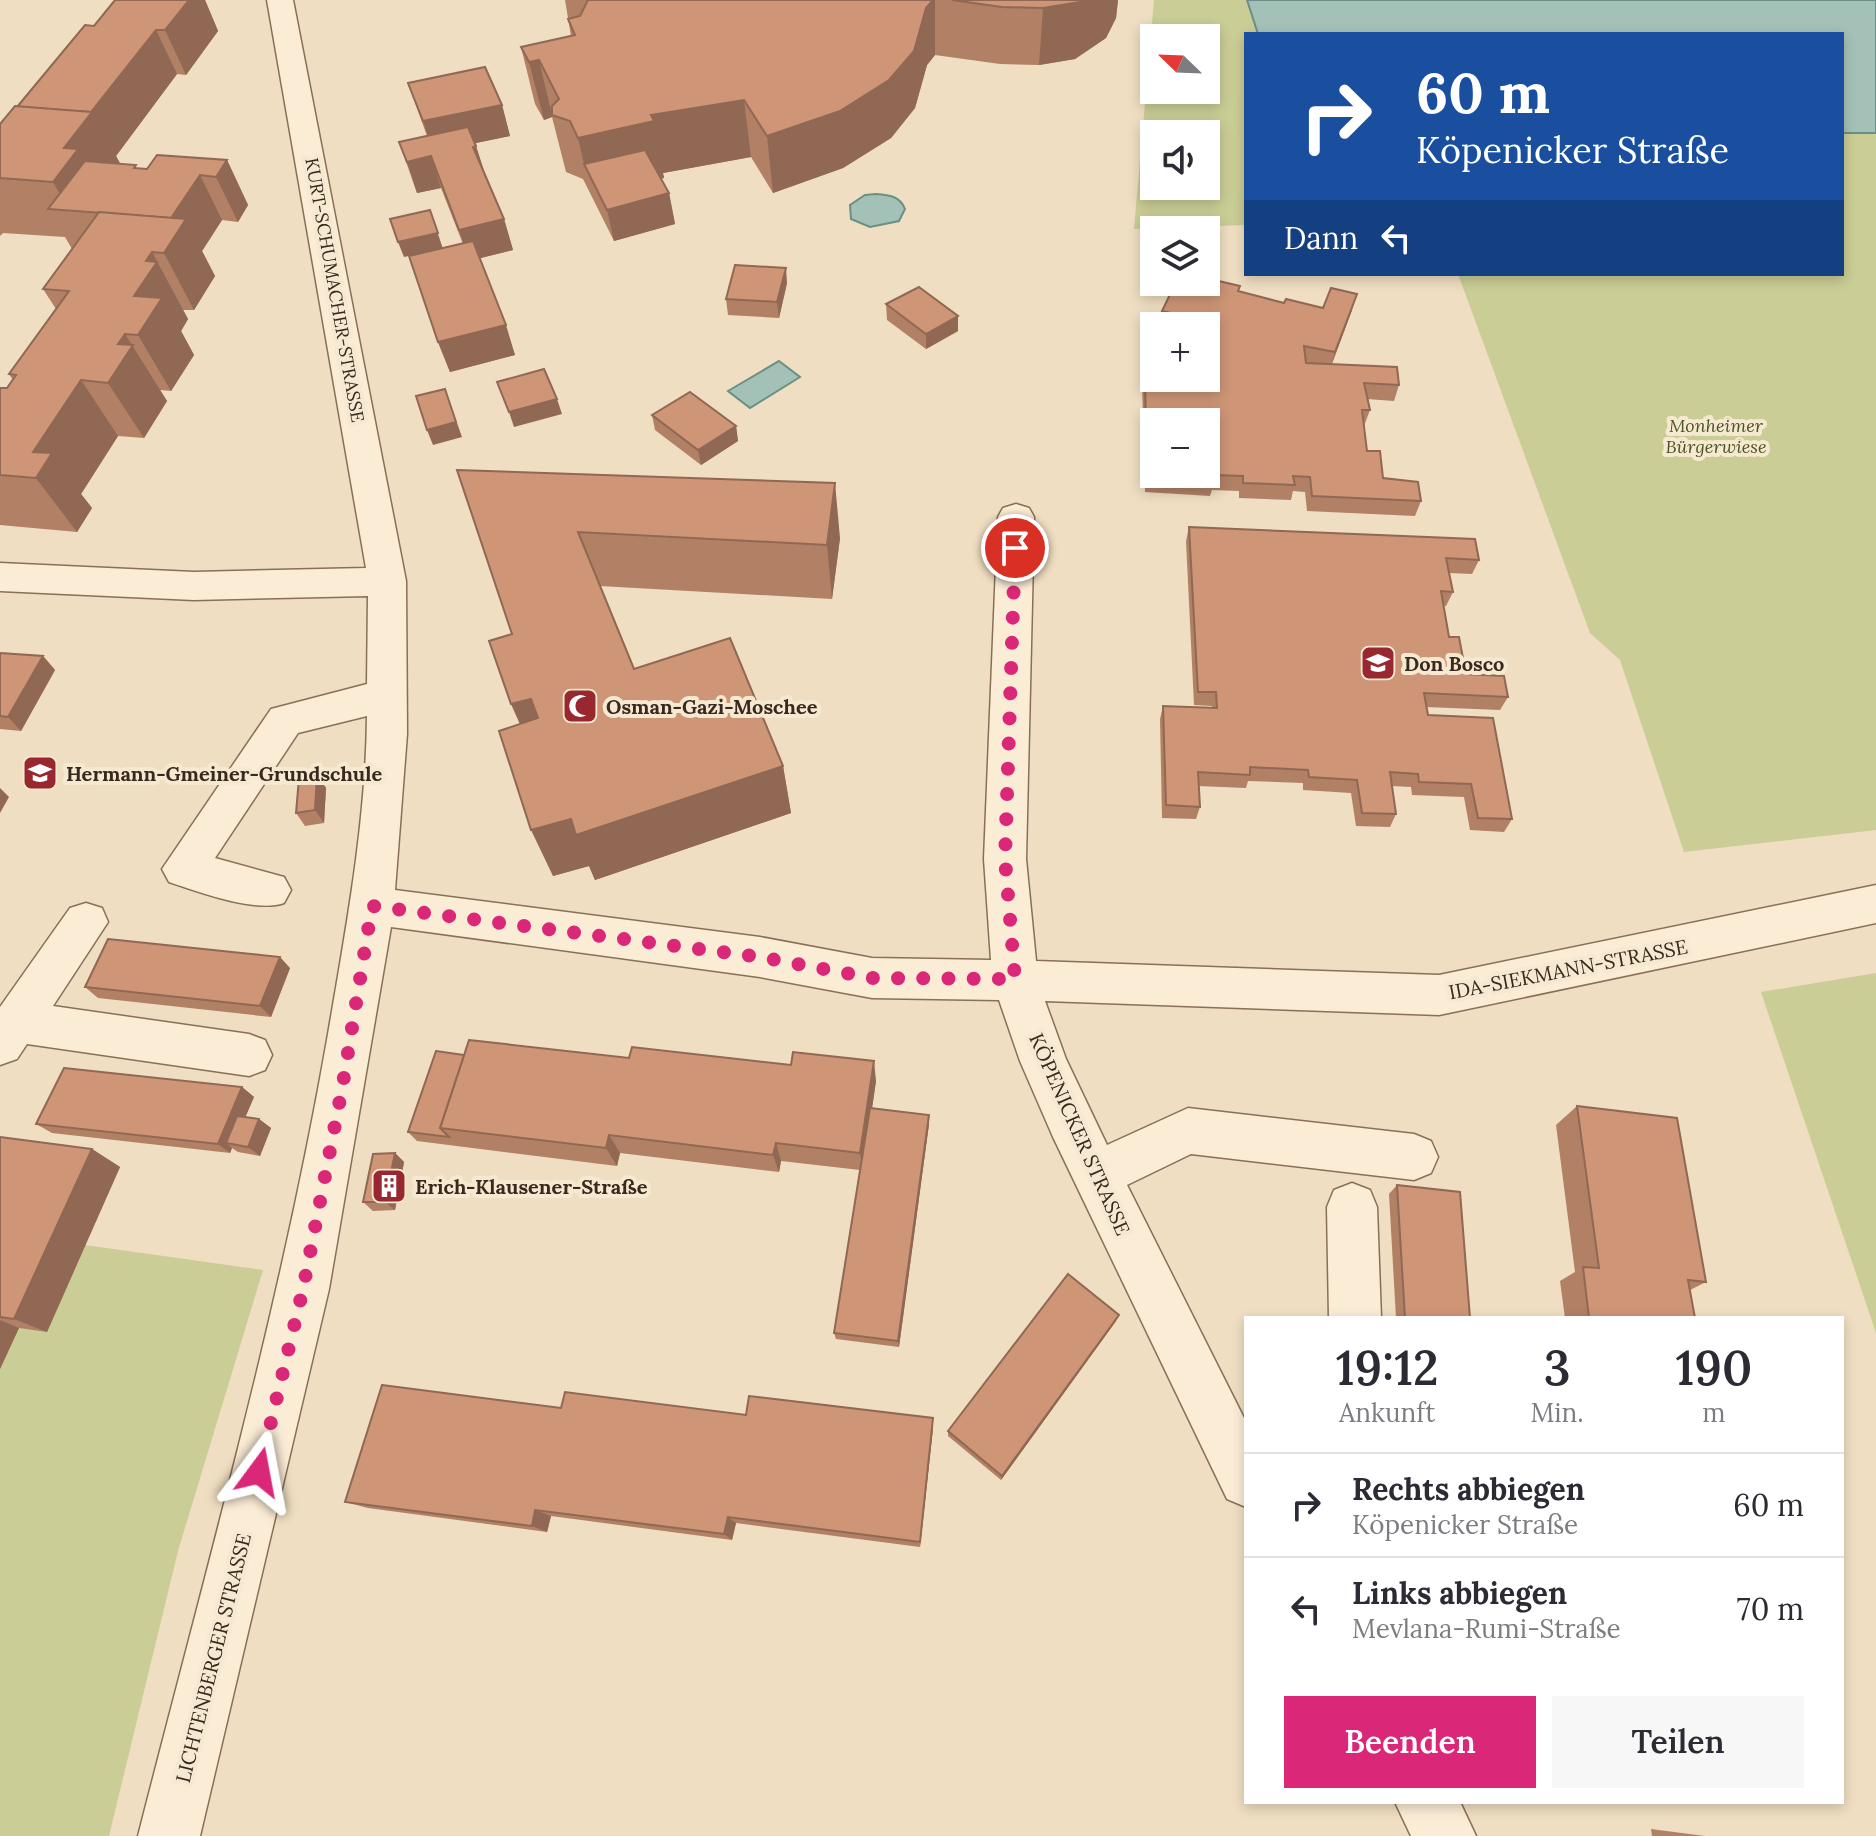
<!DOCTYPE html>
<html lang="de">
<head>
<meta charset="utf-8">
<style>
  :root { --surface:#fff; --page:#f7f7f7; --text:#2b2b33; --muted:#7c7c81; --line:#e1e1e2; --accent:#db2777 }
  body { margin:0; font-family:Lora,serif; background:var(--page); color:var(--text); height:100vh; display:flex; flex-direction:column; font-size:30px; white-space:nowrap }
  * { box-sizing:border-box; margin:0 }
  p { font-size:26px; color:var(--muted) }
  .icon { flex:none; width:44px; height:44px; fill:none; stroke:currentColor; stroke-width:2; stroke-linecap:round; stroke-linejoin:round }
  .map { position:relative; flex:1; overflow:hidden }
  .drawer { position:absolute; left:1244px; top:1316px; width:600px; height:488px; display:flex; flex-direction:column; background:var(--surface); border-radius:0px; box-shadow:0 4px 12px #0003 }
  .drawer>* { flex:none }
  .banner { position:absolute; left:1244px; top:32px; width:600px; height:244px; border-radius:0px; box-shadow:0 4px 12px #0003; background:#1a4fa0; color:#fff; overflow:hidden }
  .needle { width:52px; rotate:293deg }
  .controls { position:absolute; left:1140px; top:24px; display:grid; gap:16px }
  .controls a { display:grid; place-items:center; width:80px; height:80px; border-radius:0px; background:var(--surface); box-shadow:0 4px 12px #0003; font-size:40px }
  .pin { position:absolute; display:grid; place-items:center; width:68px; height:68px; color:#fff; margin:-34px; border:4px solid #fff; border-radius:50%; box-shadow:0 2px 8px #0007 }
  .me { position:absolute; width:88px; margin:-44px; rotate:13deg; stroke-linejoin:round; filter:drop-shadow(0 0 6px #0008) }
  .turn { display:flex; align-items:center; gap:28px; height:168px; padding:0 40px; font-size:36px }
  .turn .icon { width:104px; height:104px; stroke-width:2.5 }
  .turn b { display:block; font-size:56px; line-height:68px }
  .then { display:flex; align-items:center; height:76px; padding:0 40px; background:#0003; gap:16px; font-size:30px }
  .eta { display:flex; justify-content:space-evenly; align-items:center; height:136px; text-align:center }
  .eta b { font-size:48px; font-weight:600; line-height:56px }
  .primary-button { display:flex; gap:16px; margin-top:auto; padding:16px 40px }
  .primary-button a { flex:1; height:92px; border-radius:0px; background:var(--accent); color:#fff; font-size:32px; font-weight:600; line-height:92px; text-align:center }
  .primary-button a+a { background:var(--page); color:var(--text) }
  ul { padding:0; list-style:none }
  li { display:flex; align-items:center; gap:24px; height:104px; padding:0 40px; border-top:2px solid var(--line) }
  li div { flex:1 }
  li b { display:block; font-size:30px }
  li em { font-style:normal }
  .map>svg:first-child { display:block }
  .green { fill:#cacd95; fill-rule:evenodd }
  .water { fill:#a4c1b7; stroke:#6b8f84; stroke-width:2 }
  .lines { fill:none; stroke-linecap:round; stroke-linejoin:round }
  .minor-casing { stroke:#896f58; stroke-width:3 }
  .minor { fill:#faecd5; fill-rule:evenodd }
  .wall { fill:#b18065 }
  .shaded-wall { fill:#906853 }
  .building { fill:#ce9576; stroke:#906853; stroke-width:2; fill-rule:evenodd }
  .route { stroke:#db2777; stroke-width:14; stroke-dasharray:0 25.2 }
  .labels { text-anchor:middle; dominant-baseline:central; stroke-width:8; stroke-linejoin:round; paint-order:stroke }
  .far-street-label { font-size:18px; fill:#38281d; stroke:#f6e9d1 }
  .far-park-label { font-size:18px; font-style:italic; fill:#4c5523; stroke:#f6e9d1 }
  .poi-label { font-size:20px; font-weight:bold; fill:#38281d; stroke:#f6e9d1; text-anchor:start }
  .street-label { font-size:20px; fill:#38281d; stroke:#f6e9d1 }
</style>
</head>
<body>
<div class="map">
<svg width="1876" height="1836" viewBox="0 0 1876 1836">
  <rect width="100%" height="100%" fill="#efdec1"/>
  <g class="green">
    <path d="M1154 0H1247L1258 34H1246V225L1134 229ZM1154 38H1206V90H1154ZM1154 134H1206V186H1154Z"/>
    <polygon points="1842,133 1876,133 1876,830 1684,852 1620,660 1590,633 1458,274 1842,274"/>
    <polygon points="1876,973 1876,1333 1761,992"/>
    <polygon points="85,1245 263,1270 178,1551 109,1836 0,1836 0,1369 19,1328 47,1331"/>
  </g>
  <g class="water">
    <polygon points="1247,0 1876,0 1876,133 1842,133 1842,34 1258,34"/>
    <path d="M876 194C889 195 900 196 905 209L899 221 870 227 851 219 850 205 865 195Z"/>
    <polygon points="779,361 800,377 750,408 728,391"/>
  </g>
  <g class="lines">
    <defs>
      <g id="minor">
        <path d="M267 0H293L406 581 407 734 395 890 760 937 872 958 991 960 984 859 998 517 1003 508 1016 504 1029 508 1034 517 1026 859 1036 961 1439 975 1876 885V923L1439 1015 1045 1001 1066 1059 1107 1145 1188 1108 1414 1134 1431 1141 1438 1157 1431 1173 1414 1180 1191 1154 1127 1185 1246 1422V1507L1227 1499 1053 1137 1020 1061 999 1000 872 998 760 977 391 927 329 1289 200 1836H138C206 1570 281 1305 328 1034 346 929 366 822 367 716L298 733 215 858 284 877 291 890 284 903C256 913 198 892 169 882L162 869 271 709 367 684 368 596 194 600 0 591V563L194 572 366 568Z"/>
        <polygon points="86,903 102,908 108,922 53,1006 249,1034 265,1040 272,1055 265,1070 249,1076 27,1044 17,1059 0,1065 0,1007 70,908"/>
        <polygon points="1352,1183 1370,1190 1377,1207 1381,1318 1329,1318 1327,1207 1334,1190"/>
        <polygon points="1395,1802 1460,1802 1476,1836 1411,1836"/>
      </g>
    </defs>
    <use href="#minor" class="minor-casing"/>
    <use href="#minor" class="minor"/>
  </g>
  <g class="wall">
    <polygon points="189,0 205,0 218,31 186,75 177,74 116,156 120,163 138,169 147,169 227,160 248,205 238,222 222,220 202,251 215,276 194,310 183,310 188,319 181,331 194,355 171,391 160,390 167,401 144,438 118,436 81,494 92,508 77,532 0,525 0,388 7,388 13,380 9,374 56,309 43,289 72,249 65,237 3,233 0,236 0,124 94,26"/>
    <polygon points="565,0 1118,0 1116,18 1106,38 1075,59 1039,65 1000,64 935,55 927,65 915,108 891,138 843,168 773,193 751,157 663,173 664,178 661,179 669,193 675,224 614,241 583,179 566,172 552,117 544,120 535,104 521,47 571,36"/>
    <polygon points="408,83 502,105 510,136 475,143 485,175 504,219 513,250 480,258 515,355 450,372 438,342 422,253 404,257 463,244 441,188 417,193 399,142 427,136"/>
    <polygon points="787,283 779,318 728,315 726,299"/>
    <polygon points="1239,291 1284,303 1323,308 1352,310 1332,364 1399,385 1394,401 1367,399 1370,410 1364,426 1367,451 1383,478 1421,501 1415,516 1307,511 1305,492 1293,491 1291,500 1239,498 1239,491 1212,490 1210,496 1145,492 1141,345 1144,330 1154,378 1206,326 1160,326 1162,311"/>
    <polygon points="886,304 958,316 958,331 926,349 887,320"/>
    <polygon points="652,415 736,426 738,441 701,465 655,430"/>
    <polygon points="457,470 840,538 832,599 600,586 634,669 783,766 791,813 595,880 589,866 553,876 520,724 512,634"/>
    <polygon points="1189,527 1479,560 1472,574 1449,573 1453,592 1446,606 1444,606 1449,637 1466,674 1508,697 1500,710 1426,707 1428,715 1512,819 1504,832 1470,830 1464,797 1412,795 1411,787 1392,786 1396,814 1390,827 1356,826 1351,793 1303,790 1303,783 1248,781 1246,788 1198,786 1200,807 1196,819 1162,818 1160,719 1163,706 1212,708 1212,706 1194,705 1186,541"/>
    <polygon points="0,653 43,656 55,670 21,731 0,729"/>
    <polygon points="317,775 326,788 324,823 305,826 296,813"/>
    <polygon points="290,968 271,1017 98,998 85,987"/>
    <polygon points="464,1055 629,1058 876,1081 872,1108 929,1115 929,1124 899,1347 836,1339 834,1333 860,1170 781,1161 779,1172 620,1153 617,1166 417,1141 408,1132"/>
    <polygon points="242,1087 254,1097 245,1117 259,1119 271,1128 260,1156 238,1152 232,1148 230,1153 52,1133 36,1124"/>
    <polygon points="1577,1106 1706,1282 1690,1290 1695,1318 1565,1318 1560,1281 1575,1272 1556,1125"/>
    <polygon points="0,1137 92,1149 120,1167 47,1332 19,1328 0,1369"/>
    <polygon points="395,1153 404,1162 395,1210 373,1211 363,1202"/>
    <polygon points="1397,1185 1470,1318 1396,1318 1389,1194"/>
    <polygon points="1116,1321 1001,1480 948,1436 948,1431"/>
    <polygon points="561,1408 746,1415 933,1418 933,1428 920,1547 736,1523 732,1540 551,1516 547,1532 368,1508 345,1502"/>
    <polygon points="1651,1829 1705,1836 1652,1836"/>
  </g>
  <g class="shaded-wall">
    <polygon points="189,0 205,0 218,31 186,75 165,30"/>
    <polygon points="933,0 935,0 935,55 927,65 915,108 891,138 843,168 773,193 767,136"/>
    <polygon points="1083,0 1118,0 1116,18 1106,38 1075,59 1039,65 1043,8"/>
    <polygon points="156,30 177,74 116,156 123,169 70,211 53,182 64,148 82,123"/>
    <polygon points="539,60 552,115 552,117 544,120 529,62"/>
    <polygon points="744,100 751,157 663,173 664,178 599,193 584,164 578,138 651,115"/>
    <polygon points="502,105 510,136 433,152 423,121"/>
    <polygon points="476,146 486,177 473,147"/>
    <polygon points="431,156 441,188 417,193 407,162"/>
    <polygon points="227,160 248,205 238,222 216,177"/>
    <polygon points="200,175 222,220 202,251 215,276 194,310 164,253 163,229"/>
    <polygon points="669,193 675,224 614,241 607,210"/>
    <polygon points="430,210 443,249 404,257 398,242"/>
    <polygon points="504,219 513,250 469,261 459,230"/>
    <polygon points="152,252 188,319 181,331 194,355 171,391 138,335 134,296 146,261"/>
    <polygon points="786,268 787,283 779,318 777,302"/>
    <polygon points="1357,294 1352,310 1330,368 1335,352"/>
    <polygon points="958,316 958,331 926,349 926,334"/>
    <polygon points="506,325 515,355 450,372 438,342"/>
    <polygon points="125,334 167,401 144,438 108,383 118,344"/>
    <polygon points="81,380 118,436 81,494 92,508 77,532 36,478 33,452"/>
    <polygon points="445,389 462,437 433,445 427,430"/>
    <polygon points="557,399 562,414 514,427 509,412"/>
    <polygon points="736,426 738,441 701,465 698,450"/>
    <polygon points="835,483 840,538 832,599 827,545"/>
    <polygon points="43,656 55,670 21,731 8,717"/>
    <polygon points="531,699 552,748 533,754 511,704"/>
    <polygon points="783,766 791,813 595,880 589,866 553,876 531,830"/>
    <polygon points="317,775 326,788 324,823 315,810"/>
    <polygon points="0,788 9,797 0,813"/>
    <polygon points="280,957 290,968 271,1017 260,1006"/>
    <polygon points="874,1061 876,1081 863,1170 860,1153"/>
    <polygon points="242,1087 254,1097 234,1144 226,1143 232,1148 230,1153 218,1144"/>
    <polygon points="929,1115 929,1124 899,1347 898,1341"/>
    <polygon points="259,1119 271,1128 260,1156 248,1147"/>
    <polygon points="609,1135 620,1153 617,1166 606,1148"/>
    <polygon points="776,1143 781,1161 779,1172 773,1155"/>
    <polygon points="92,1149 120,1167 47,1332 14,1319"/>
    <polygon points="395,1153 404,1162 395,1210 385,1202"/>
    <polygon points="1119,1315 1116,1321 1001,1480 1002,1476"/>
    <polygon points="0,1320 19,1328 0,1369"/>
    <polygon points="933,1418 933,1428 920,1547 920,1542"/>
    <polygon points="535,1510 551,1516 547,1532 532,1526"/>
    <polygon points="728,1517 736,1523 732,1540 724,1534"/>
  </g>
  <g class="building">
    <polygon points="115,0 189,0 165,30 156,30 91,112 17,107 85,25 94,26"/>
    <polygon points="588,0 933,0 926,8 914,51 889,80 840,111 767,136 744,100 651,115 654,121 578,138 570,121 552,115 552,106 559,99 539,60 529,62 521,47 575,35 568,19 580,16"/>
    <polygon points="952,0 1083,0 1080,2 1043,8 1002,7"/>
    <polygon points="485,67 502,105 423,121 408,83"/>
    <polygon points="15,106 92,112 64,148 78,149 53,182 0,178 0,124"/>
    <polygon points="468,127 476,146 473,147 504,219 459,230 431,156 407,162 399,142"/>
    <polygon points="645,150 669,193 607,210 584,164"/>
    <polygon points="157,155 227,160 216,177 200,175 171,218 48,209 85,161 136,165 134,168 147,169"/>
    <polygon points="430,210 438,233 398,242 390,219"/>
    <polygon points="99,212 186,219 164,253 152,252 146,261 157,262 134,296 162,298 138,335 125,334 118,344 133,345 108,383 81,380 33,452 52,453 36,478 0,475 0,388 7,388 16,375 9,374 69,291 43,289"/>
    <polygon points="473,241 506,325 438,342 409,256"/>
    <polygon points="735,265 786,268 777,302 726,299"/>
    <path d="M1206 278 1240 286 1238 291 1284 303 1286 299 1323 308 1331 288 1357 294 1335 352 1304 346 1306 363 1397 367 1399 385 1364 383 1370 410H1362L1367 451H1380L1383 478 1418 482 1421 501 1312 496 1310 477 1293 476 1295 485 1243 483V476L1213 475 1214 481 1147 477 1144 330H1154V378H1206V326H1177L1175 314 1162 311 1176 282H1206ZM1154 422H1206V474H1154Z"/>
    <polygon points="919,287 958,316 926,334 886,304"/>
    <polygon points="544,369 557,399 509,412 497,382"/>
    <polygon points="445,389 456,422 427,430 416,396"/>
    <polygon points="690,392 736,426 698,450 652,415"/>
    <polygon points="457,470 835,483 827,545 578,532 634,669 730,638 783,766 576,835 571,819 531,830 499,731 538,718 531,699 511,704 489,641 512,634"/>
    <polygon points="1189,527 1475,539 1479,560 1446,558 1453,592 1441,591 1449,637 1459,637 1466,674 1504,676 1508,697 1424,693 1428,715 1493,718 1512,819 1478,818 1471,784 1419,782 1418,774 1390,772 1396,814 1362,813 1357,780 1309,777 1308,770 1250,767 1250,775 1198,772 1200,807 1166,805 1163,706 1217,708 1216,692 1198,692"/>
    <polygon points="0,653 43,656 8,717 0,716"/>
    <polygon points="317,775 315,810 296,813 299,778"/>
    <polygon points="108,939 280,957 260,1006 85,987"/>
    <polygon points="469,1040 629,1058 632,1047 791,1065 793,1052 874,1061 860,1153 776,1143 773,1155 609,1135 606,1148 440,1128"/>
    <polygon points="436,1051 464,1055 440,1128 449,1137 408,1132"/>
    <polygon points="64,1068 242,1087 218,1144 36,1124"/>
    <polygon points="1577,1106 1677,1118 1706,1282 1688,1280 1695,1318 1589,1318 1583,1267 1599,1268"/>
    <polygon points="870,1108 929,1115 898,1341 834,1333"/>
    <polygon points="237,1116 259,1119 248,1147 226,1143"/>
    <polygon points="0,1137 92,1149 14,1319 0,1317"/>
    <polygon points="395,1153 385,1202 363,1202 373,1154"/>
    <polygon points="1397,1185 1460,1192 1470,1318 1405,1318"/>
    <polygon points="1068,1274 1119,1315 1002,1476 948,1431"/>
    <polygon points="382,1385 561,1408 565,1392 746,1415 749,1396 933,1418 920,1542 728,1517 724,1534 535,1510 532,1526 345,1502"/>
  </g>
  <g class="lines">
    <polyline class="route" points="259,1472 303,1289 342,1089 372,906 760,957 872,978 1015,979 1005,859 1015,548"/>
  </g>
  <defs>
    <symbol id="school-square" viewBox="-11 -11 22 22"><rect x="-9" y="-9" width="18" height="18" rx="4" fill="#99272f" stroke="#f6e9d1"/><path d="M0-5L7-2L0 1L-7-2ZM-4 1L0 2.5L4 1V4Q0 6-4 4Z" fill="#fff"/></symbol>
    <symbol id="mosque-square" viewBox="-11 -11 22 22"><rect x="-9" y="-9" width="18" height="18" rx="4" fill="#99272f" stroke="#f6e9d1"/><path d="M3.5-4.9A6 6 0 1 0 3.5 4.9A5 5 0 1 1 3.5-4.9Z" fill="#fff"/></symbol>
    <symbol id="building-square" viewBox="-11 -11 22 22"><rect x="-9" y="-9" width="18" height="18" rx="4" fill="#99272f" stroke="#f6e9d1"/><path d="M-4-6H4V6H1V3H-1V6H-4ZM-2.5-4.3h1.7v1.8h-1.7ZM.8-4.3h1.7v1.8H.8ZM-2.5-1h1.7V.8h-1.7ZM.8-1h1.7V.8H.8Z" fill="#fff"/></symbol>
  </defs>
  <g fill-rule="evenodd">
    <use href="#school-square" x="1358" y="643" width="40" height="40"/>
    <use href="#mosque-square" x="560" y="686" width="40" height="40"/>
    <use href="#school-square" x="20" y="753" width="40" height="40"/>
    <use href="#building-square" x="369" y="1166" width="40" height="40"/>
  </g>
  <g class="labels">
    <g class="far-street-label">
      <text transform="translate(335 290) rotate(80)">KURT-SCHUMACHER-STRASSE</text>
    </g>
    <g class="far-park-label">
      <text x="1716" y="425">Monheimer<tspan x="1716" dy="21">Bürgerwiese</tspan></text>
    </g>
    <g class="poi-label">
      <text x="1404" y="663">Don Bosco</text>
      <text x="606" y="706">Osman-Gazi-Moschee</text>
      <text x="66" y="773">Hermann-Gmeiner-Grundschule</text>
      <text x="415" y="1186">Erich-Klausener-Straße</text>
    </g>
    <g class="street-label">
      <text transform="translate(1568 969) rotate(-11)">IDA-SIEKMANN-STRASSE</text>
      <text transform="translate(1080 1134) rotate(66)">KÖPENICKER STRASSE</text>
      <text transform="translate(213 1658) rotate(-76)">LICHTENBERGER STRASSE</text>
    </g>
  </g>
</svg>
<div class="controls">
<a><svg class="needle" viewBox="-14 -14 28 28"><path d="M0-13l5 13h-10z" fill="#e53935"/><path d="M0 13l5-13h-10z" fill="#7c7c81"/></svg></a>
<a><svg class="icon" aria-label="sound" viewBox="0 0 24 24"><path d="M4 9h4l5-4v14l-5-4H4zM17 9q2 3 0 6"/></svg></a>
<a><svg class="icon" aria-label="layers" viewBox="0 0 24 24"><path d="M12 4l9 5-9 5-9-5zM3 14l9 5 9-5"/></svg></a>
<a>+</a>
<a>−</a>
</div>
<div class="pin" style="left:1015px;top:548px;background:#d93025"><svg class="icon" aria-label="arrive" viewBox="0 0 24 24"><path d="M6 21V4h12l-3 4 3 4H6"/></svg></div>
<svg class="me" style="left:259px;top:1472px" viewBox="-20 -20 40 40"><path d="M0-17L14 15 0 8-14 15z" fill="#db2777" stroke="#fff" stroke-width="4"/></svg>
<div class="banner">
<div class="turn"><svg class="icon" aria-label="right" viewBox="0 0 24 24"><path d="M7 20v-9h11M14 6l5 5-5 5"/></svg><div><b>60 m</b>Köpenicker Straße</div></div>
<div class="then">Dann<svg class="icon" aria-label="left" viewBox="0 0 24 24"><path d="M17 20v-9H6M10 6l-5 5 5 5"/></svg></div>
</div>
<section class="drawer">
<div class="eta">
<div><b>19:12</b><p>Ankunft</p></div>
<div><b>3</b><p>Min.</p></div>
<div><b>190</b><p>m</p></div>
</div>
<ul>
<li><svg class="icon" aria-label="right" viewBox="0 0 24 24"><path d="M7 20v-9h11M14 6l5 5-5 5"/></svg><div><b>Rechts abbiegen</b><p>Köpenicker Straße</p></div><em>60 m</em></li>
<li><svg class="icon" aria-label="left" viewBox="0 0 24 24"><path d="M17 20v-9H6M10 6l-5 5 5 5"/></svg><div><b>Links abbiegen</b><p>Mevlana-Rumi-Straße</p></div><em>70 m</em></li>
</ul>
<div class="primary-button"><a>Beenden</a><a>Teilen</a></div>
</section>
</div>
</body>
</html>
